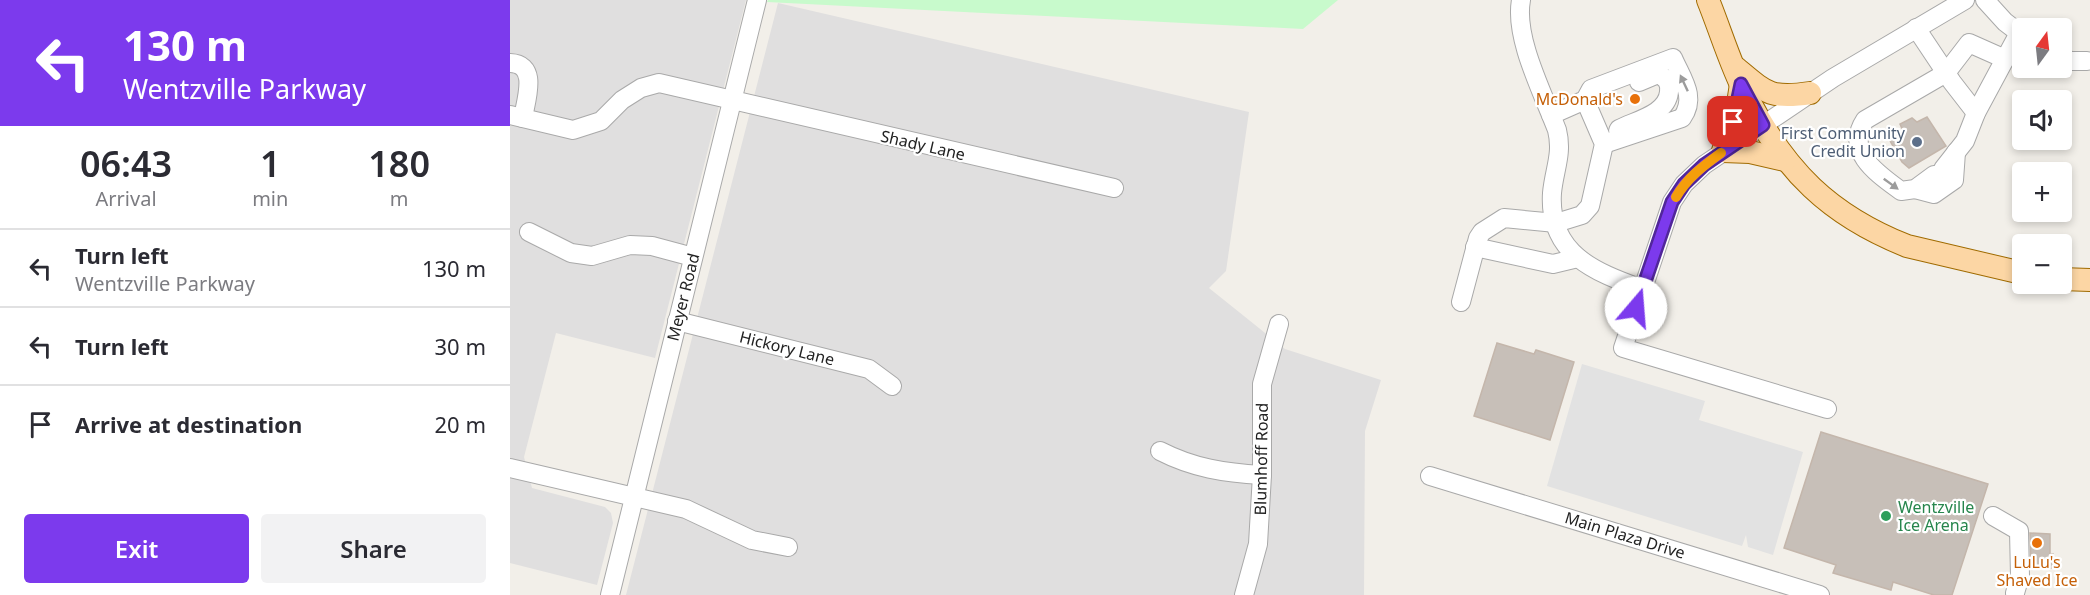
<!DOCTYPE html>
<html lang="en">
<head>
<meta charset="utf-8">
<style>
  :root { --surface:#fff; --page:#f2f2f3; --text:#2b2b33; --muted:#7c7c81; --line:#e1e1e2; --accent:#7c3aed }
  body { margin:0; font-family:"Noto Sans",sans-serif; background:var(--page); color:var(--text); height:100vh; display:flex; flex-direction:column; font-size:22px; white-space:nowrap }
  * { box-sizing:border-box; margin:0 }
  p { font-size:20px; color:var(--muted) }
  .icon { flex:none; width:33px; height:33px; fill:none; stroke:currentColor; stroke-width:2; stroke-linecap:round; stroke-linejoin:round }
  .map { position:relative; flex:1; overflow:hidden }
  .panel { display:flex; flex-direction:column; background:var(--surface); width:510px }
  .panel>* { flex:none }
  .guide { background:#7c3aed; color:#fff; overflow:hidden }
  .needle { width:39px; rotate:15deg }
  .fabs { position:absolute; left:1502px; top:18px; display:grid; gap:12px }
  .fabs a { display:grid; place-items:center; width:60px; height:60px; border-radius:6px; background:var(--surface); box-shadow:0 3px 9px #0003; font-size:30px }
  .pin { position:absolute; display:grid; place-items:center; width:51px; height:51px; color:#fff; margin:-26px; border-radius:12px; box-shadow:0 3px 9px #0006 }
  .me { position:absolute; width:66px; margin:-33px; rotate:18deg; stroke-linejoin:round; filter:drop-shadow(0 0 4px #0008) }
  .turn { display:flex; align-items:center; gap:21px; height:126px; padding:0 24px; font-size:27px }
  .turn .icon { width:78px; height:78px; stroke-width:2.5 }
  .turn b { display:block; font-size:42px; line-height:51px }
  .eta { display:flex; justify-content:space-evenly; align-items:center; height:102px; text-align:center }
  .eta b { font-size:36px; font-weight:600; line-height:42px }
  .action { display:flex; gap:12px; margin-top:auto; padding:12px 24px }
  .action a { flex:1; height:69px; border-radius:6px; background:var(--accent); color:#fff; font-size:24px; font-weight:600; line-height:69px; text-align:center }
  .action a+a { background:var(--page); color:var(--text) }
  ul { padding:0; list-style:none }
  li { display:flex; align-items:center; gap:18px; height:78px; padding:0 24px; border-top:2px solid var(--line) }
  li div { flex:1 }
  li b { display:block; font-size:22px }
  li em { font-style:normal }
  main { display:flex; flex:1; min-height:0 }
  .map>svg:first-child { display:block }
  .residential { fill:#e0dfdf }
  .park { fill:#c8facc }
  .parking { fill:#e2e2e2 }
  .building { fill:#c7bfb8; stroke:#c4b6ab; stroke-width:1.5 }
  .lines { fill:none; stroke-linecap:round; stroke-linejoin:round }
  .minor-casing { stroke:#a9a9a9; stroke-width:20 }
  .major-casing { stroke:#a06b00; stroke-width:24 }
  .minor { stroke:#fff; stroke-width:18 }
  .major { stroke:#fcd6a4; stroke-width:22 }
  .oneway { fill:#9c9c9c }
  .route-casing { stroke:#51269a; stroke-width:15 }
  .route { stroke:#7c3aed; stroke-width:10 }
  .slow { stroke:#f59e0b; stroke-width:10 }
  .food-dot { fill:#e8710a; stroke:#fff; stroke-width:2 }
  .service-dot { fill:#5c6f8a; stroke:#fff; stroke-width:2 }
  .leisure-dot { fill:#2e9e5b; stroke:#fff; stroke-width:2 }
  .labels { text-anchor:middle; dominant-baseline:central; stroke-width:4.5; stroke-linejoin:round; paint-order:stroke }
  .food-label { font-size:16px; fill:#c56008; stroke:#fff; text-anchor:end }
  .service-label { font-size:16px; fill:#4e5e75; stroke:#fff; text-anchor:end }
  .street-label { font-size:16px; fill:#222; stroke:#fff }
  .leisure-label { font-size:16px; fill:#27864d; stroke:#fff; text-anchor:start }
</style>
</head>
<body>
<main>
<section class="panel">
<div class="guide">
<div class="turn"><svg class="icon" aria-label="left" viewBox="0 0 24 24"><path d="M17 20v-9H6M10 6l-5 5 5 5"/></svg><div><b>130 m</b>Wentzville Parkway</div></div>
</div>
<div class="eta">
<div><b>06:43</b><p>Arrival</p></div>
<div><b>1</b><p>min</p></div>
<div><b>180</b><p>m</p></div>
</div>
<ul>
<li><svg class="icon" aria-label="left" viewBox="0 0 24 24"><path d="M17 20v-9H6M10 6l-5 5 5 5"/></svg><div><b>Turn left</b><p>Wentzville Parkway</p></div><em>130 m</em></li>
<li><svg class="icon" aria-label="left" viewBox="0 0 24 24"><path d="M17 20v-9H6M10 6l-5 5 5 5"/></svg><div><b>Turn left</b></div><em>30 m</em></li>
<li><svg class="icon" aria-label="arrive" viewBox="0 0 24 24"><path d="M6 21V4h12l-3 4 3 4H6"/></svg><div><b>Arrive at destination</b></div><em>20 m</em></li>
</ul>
<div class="action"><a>Exit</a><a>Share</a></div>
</section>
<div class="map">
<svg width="1580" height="595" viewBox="0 0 1580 595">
  <rect width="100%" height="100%" fill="#f2efe9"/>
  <g class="residential">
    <polygon points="0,0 236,0 145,358 46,333 14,457 22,488 95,507 101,513 103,523 87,585 0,563"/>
    <polygon points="268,3 739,112 716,271 699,288 775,349 871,380 855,431 854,595 116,595"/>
  </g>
  <polygon class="park" points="258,0 828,0 793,29 257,2"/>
  <polygon class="parking" points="1072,364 1195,401 1189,420 1293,452 1263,555 1238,547 1236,535 1232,546 1037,486"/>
  <g class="building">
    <polygon points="1417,117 1436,146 1399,168 1392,162 1379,139 1393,131 1390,124 1402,118 1407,122"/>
    <polygon points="987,343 1024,354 1026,350 1064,362 1040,440 964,416"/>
    <polygon points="1311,432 1478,484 1442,595 1424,595 1383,582 1381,590 1323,573 1326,565 1274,548"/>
    <polygon points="1520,533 1540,534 1540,554 1543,554 1543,568 1521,568"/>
  </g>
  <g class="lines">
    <defs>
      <g id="minor">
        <path d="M1011 0C1004 38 1033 93 1047 130 1053 154 1044 170 1042 193 1038 254 1085 272 1132 289"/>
        <polyline points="1475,0 1495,22 1512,35"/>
        <polyline points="1406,28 1442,82 1466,113"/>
        <polyline points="1551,57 1561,61 1577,61"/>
        <path d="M0 63C29 64 16 99 13 118"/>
        <polyline points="0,115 63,130 91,121 112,100 131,88 149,83 604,188"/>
        <path d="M1041 115 1075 100 1081 89 1163 58C1172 79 1187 97 1172 118L1094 144"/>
        <path d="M1108 131 1109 129C1127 120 1157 114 1159 92 1160 82 1156 78 1148 74L1129 82"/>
        <polyline points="1433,169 1455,141 1466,113 1509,33"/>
        <path d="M1424 175 1405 189 1391 191C1368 174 1334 152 1355 120L1436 73 1459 43 1495 59"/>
        <polyline points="1405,189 1424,194 1444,180 1446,152"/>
        <polyline points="19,232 61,253 82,256 120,245 142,246 183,257"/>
        <polyline points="965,247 1043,264 1068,258"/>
        <polyline points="951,302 968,238 972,232 994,218 1046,223 1072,215 1080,206 1094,144 1075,100"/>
        <polyline points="167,321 359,369 382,386"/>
        <polyline points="1317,409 1113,348 1162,202 1174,184 1194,165 1323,78 1455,0"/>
        <path d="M650 451C683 468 715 473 752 475"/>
        <polyline points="0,468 176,509 242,540 278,547"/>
        <polyline points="920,476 1310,595"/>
        <polyline points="1483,516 1509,531 1510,576 1505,593"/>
        <polyline points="100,595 247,0"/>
        <polyline points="734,595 748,544 752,475 752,384 769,324"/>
      </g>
      <g id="major">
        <path d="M1198 0C1211 32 1221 67 1237 97 1275 171 1319 215 1397 246L1512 273"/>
        <path d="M1226 68C1256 93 1260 99 1300 93"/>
        <polyline points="1231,84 1227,110 1213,151 1240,152 1275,160"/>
        <polyline points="1551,279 1580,280"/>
      </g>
    </defs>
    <use href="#minor" class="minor-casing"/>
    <use href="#major" class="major-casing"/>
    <use href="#minor" class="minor"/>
    <use href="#major" class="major"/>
  </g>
  <defs><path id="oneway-solid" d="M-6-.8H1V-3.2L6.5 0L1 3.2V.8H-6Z" transform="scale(1.5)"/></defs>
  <g class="oneway">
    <use href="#oneway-solid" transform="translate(1174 83) rotate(-115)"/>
    <use href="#oneway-solid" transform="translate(1381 184) rotate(36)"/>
  </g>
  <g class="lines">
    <defs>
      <polyline id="route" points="1126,308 1162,202 1174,184 1194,165 1253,125 1231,84 1223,122"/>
    </defs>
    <use href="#route" class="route-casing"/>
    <use href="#route" class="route"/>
    <path class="slow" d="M1166 197C1177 178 1193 166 1211 153"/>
  </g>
  <g class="food-dot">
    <circle cx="1125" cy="99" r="6"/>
    <circle cx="1527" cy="543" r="6"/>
  </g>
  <circle class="service-dot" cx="1407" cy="142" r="6"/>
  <circle class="leisure-dot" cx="1376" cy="516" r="6"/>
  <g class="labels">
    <g class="food-label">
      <text x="1113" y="99">McDonald's</text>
      <text x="1527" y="562" text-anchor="middle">LuLu's<tspan x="1527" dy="18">Shaved Ice</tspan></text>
    </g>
    <g class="service-label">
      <text x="1395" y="133">First Community<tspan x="1395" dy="18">Credit Union</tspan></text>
    </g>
    <g class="street-label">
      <text transform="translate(413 145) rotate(13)">Shady Lane</text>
      <text transform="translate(173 297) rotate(-76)">Meyer Road</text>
      <text transform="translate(277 348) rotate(14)">Hickory Lane</text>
      <text transform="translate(751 459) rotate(-89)">Blumhoff Road</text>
      <text transform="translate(1115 535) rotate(17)">Main Plaza Drive</text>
    </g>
    <g class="leisure-label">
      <text x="1388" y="507">Wentzville<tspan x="1388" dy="18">Ice Arena</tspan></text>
    </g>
  </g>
</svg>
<div class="fabs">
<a><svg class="needle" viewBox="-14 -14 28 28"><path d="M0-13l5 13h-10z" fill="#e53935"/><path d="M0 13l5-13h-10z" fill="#7c7c81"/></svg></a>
<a><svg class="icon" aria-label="sound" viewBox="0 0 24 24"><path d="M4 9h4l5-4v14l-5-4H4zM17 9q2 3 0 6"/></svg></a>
<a>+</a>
<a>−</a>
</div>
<div class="pin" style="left:1223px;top:122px;background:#d93025"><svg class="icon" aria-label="arrive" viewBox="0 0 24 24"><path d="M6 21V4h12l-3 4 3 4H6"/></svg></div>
<svg class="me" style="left:1126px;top:308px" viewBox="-20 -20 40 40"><circle r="19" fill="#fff"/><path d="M0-13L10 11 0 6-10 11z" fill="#7c3aed"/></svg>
</div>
</main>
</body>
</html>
